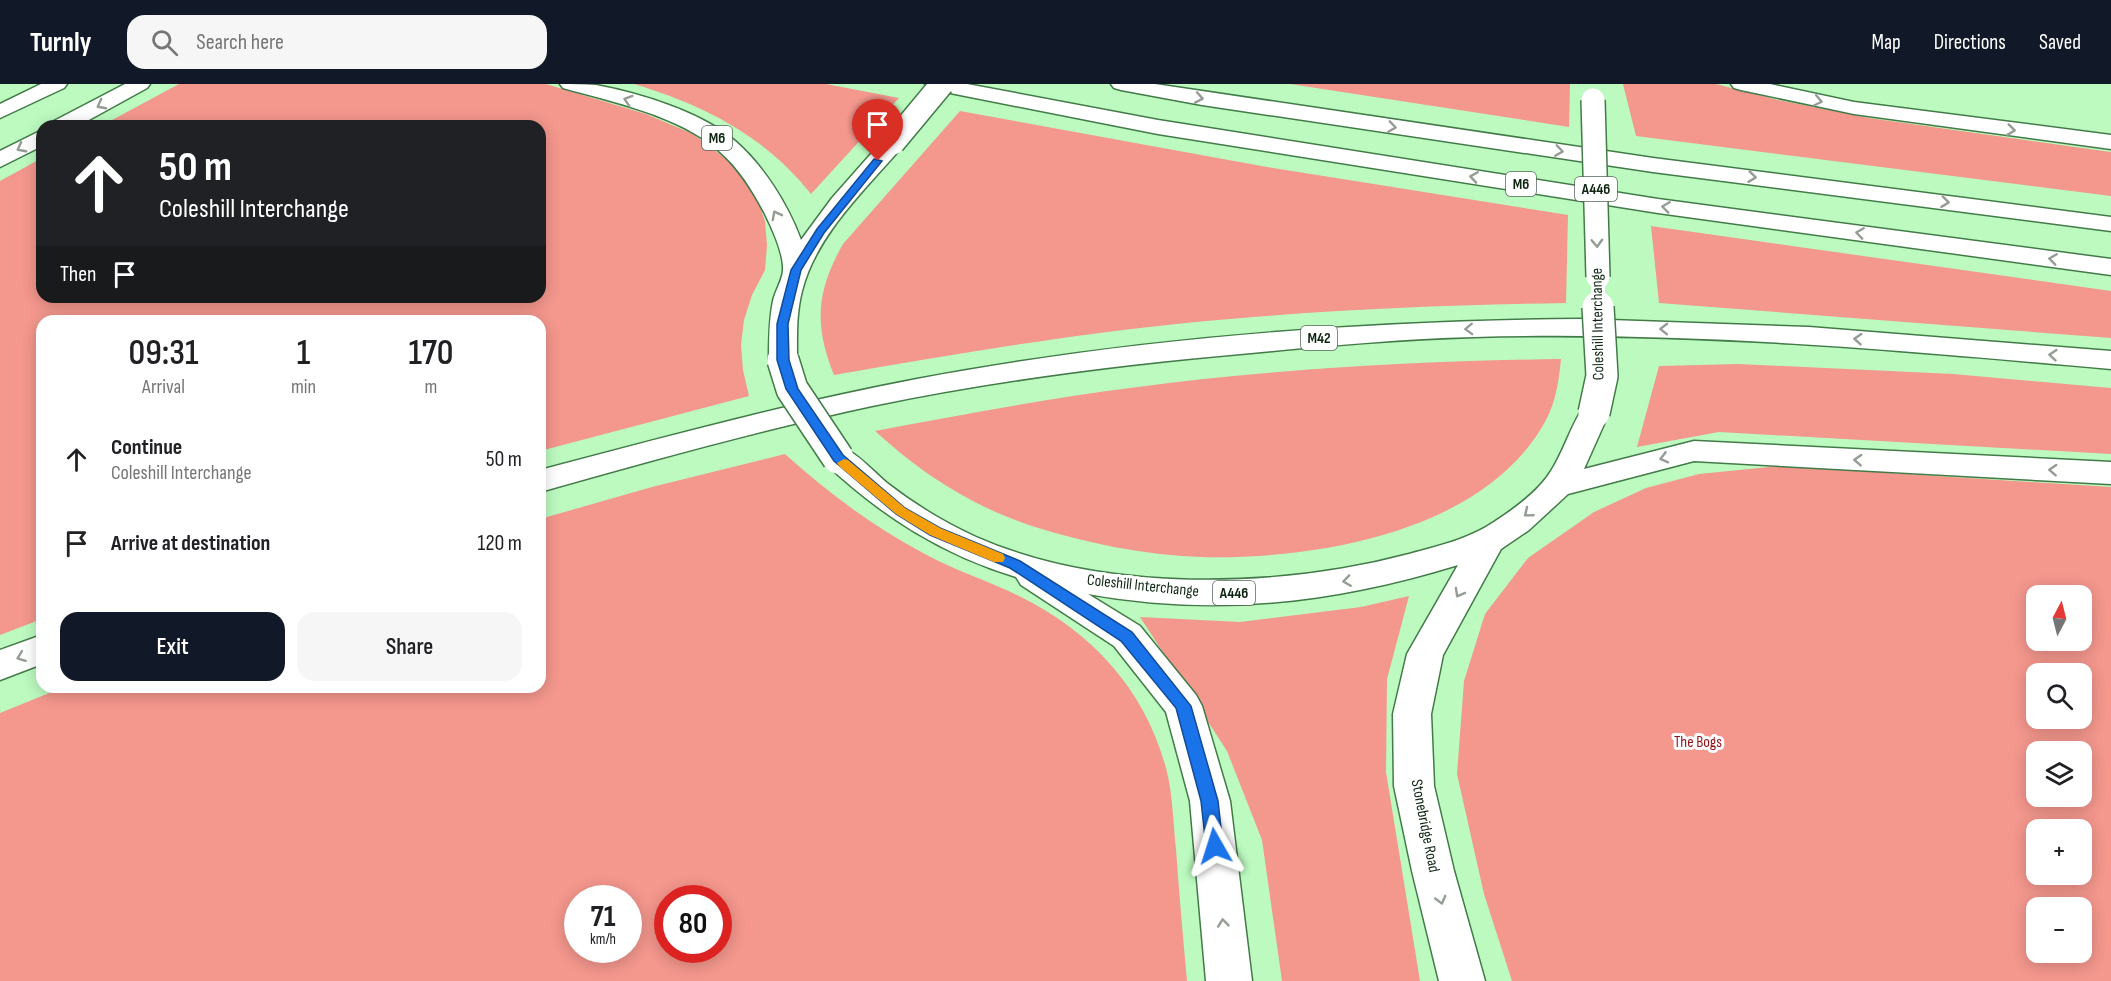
<!DOCTYPE html>
<html lang="en">
<head>
<meta charset="utf-8">
<style>
  :root { --surface:#fff; --page:#f6f6f6; --text:#202124; --muted:#757577; --accent:#111827 }
  body { margin:0; font-family:"Sofia Sans Condensed",sans-serif; background:var(--page); color:var(--text); height:100vh; display:flex; flex-direction:column; font-size:22px; white-space:nowrap }
  * { box-sizing:border-box; margin:0 }
  p { font-size:20px; color:var(--muted) }
  .icon { flex:none; width:33px; height:33px; fill:none; stroke:currentColor; stroke-width:2; stroke-linecap:round; stroke-linejoin:round }
  .map { position:relative; flex:1; overflow:hidden }
  .side { position:absolute; left:36px; top:231px; width:510px; height:378px; display:flex; flex-direction:column; background:var(--surface); border-radius:18px; box-shadow:0 3px 15px #0003 }
  .side>* { flex:none }
  .guide { position:absolute; left:36px; top:36px; width:510px; height:183px; border-radius:18px; box-shadow:0 3px 15px #0003; background:#202124; color:#fff; overflow:hidden }
  .needle { width:39px; rotate:7deg }
  .fabs { position:absolute; left:2026px; top:501px; display:grid; gap:12px }
  .fabs a { display:grid; place-items:center; width:66px; height:66px; border-radius:12px; background:var(--surface); box-shadow:0 3px 15px #0003; font-size:30px }
  .speed { position:absolute; left:564px; top:801px; display:flex; gap:12px; font-size:30px; font-weight:700; text-align:center }
  .speed>* { display:grid; place-content:center; width:78px; height:78px; border-radius:50%; background:var(--surface); box-shadow:0 3px 15px #0003; line-height:1 }
  .speed small { font-size:15px; font-weight:400 }
  .speed .limit { border:9px solid #d22; background:#fff; color:#111 }
  .pin { position:absolute; display:grid; place-items:center; width:51px; height:51px; color:#fff; margin:-62px -26px; border-radius:50% 50% 50% 0; rotate:-45deg; box-shadow:0 0 6px #0007 }
  .pin .icon { rotate:45deg }
  .me { position:absolute; width:66px; margin:-33px; rotate:354deg; stroke-linejoin:round; filter:drop-shadow(0 0 4px #0008) }
  .turn { display:flex; align-items:center; gap:21px; height:126px; padding:0 24px; font-size:27px }
  .turn .icon { width:78px; height:78px; stroke-width:2.5 }
  .turn b { display:block; font-size:42px; line-height:51px }
  .then { display:flex; align-items:center; height:57px; padding:0 24px; background:#0003; gap:12px; font-size:22px }
  .eta { display:flex; justify-content:space-evenly; align-items:center; height:102px; text-align:center }
  .eta b { font-size:36px; font-weight:600; line-height:42px }
  .action { display:flex; gap:12px; margin-top:auto; padding:12px 24px }
  .action a { flex:1; height:69px; border-radius:18px; background:var(--accent); color:#fff; font-size:24px; font-weight:600; line-height:69px; text-align:center }
  .action a+a { background:var(--page); color:var(--text) }
  ul { padding:0; list-style:none }
  li { display:flex; align-items:center; gap:18px; height:84px; padding:0 24px }
  li div { flex:1 }
  li b { display:block; font-size:22px }
  li em { font-style:normal }
  header { display:flex; align-items:center; gap:36px; box-sizing:border-box; height:84px; padding:0 30px; background:var(--accent); color:#fff }
  header strong { font-size:28px }
  nav { display:flex; gap:33px; margin-inline-start:auto; font-size:21px }
  .search { width:420px; height:54px; background:var(--page); display:flex; align-items:center; gap:15px; box-sizing:border-box; padding:0 21px; border-radius:18px; color:var(--muted); font-size:22px }
  .map>svg:first-child { display:block }
  .green { fill:#f4978d; fill-rule:evenodd }
  .lines { fill:none; stroke-linecap:round; stroke-linejoin:round }
  .highway-casing { stroke:#427b48; stroke-width:3 }
  .highway { fill:#fff; fill-rule:evenodd }
  .highway-bridge-far1-casing { stroke:#427b48; stroke-width:26; stroke-linecap:butt }
  .highway-bridge-casing { stroke:#427b48; stroke-width:34; stroke-linecap:butt }
  .highway-bridge-far1 { stroke:#fff; stroke-width:23 }
  .highway-bridge { stroke:#fff; stroke-width:31 }
  .oneway { stroke:#939d94 }
  .route { fill:#1a73e8; stroke:#114b97; stroke-width:1.5 }
  .slow { fill:#f59e0b }
  .labels { text-anchor:middle; dominant-baseline:central; stroke-width:6; stroke-linejoin:round; paint-order:stroke }
  .shield { fill:#fff; stroke:#566758; stroke-width:1.5 }
  .shield-label { font-size:15px; font-weight:bold; fill:#0e2611 }
  .street-label { font-size:16px; fill:#0e2611; stroke:#fff }
  .park-label { font-size:16px; fill:#951217; stroke:#fff }
</style>
</head>
<body>
<header>
<strong>Turnly</strong>
<div class="search"><svg class="icon" aria-label="search" viewBox="0 0 24 24"><circle cx="10" cy="10" r="6"/><path d="M15 15l6 6"/></svg>Search here</div>
<nav><a>Map</a><a>Directions</a><a>Saved</a></nav>
</header>
<div class="map">
<svg width="2111" height="897" viewBox="0 0 2111 897">
  <rect width="100%" height="100%" fill="#bcfac0"/>
  <g class="green">
    <polygon points="179,0 546,0 646,30 693,50 729,77 745,95 757,115 765,137 767,161 765,186 752,211 744,236 741,261 743,286 749,312 540,367 540,237 42,237 42,535 0,551 0,97 42,74 42,213 540,213 540,42 101,42"/>
    <path d="M634 0H826L899 14 811 110C765 52 704 21 634 0Z"/>
    <polygon points="1290,0 1570,0 1569,43"/>
    <polygon points="1623,0 1716,0 1778,16 1869,34 2111,68 2111,112 1636,52"/>
    <path d="M960 27 1267 83 1568 131 1566 219C1454 221 1342 225 1230 235 1097 246 966 268 834 291 814 241 816 208 843 160Z"/>
    <polygon points="1651,142 2111,207 2111,254 1659,219"/>
    <path d="M1561 275C1559 296 1556 317 1546 336 1486 448 1316 476 1200 473 1144 471 1086 459 1032 442 971 422 921 389 875 347 960 331 1044 315 1130 304 1273 285 1417 277 1561 275Z"/>
    <polygon points="1739,280 1953,290 2111,304 2111,370 1719,348 1637,363 1659,282"/>
    <path d="M785 370C828 409 874 443 925 470 956 487 989 497 1021 513 1092 548 1145 606 1166 684 1173 710 1173 739 1176 765 1179 809 1183 853 1187 897H0V629L64 603H540V435L652 403ZM578 814H628V866H578ZM718 814V866H668V814Z"/>
    <path d="M1779 382 2111 403V897H1512L1484 810 1457 690 1464 597 1485 530 1528 474 1594 428 1646 404 1699 390ZM2037 512H2082V556H2037ZM2037 590H2082V634H2037ZM2037 668H2082V712H2037ZM2037 746H2082V790H2037ZM2037 824H2082V868H2037Z"/>
    <polygon points="1409,512 1387,595 1386,688 1420,897 1282,897 1262,756 1227,667 1140,533 1240,538 1361,523"/>
  </g>
  <g class="lines">
    <defs>
      <g id="highway">
        <polygon points="41,0 67,0 64,4 0,34 0,20"/>
        <polygon points="125,0 150,0 147,4 78,42 51,42 54,37"/>
        <path d="M560 0C571 0 585 0 596 1 639 9 702 28 735 57 764 82 788 121 801 156L832 114 885 54 893 52 901 54 904 59 901 64C865 106 816 151 802 207 796 230 797 253 797 276L793 282 783 285 773 282 769 276C769 256 769 236 773 217 775 207 783 195 783 186 784 171 772 144 765 130 753 107 739 84 719 67 680 32 613 18 563 4Z"/>
        <polygon points="925,0 967,0 1158,36 1658,115 2111,175 2111,191 1658,129 1158,50 935,6 928,4"/>
        <polygon points="1111,0 1155,0 1653,74 2111,133 2111,147 1653,88 1202,21 1121,6 1114,4"/>
        <polygon points="1731,0 1770,0 1854,18 2111,51 2111,65 1854,30 1741,6 1734,4"/>
        <polygon points="42,46 42,62 0,83 0,67"/>
        <path d="M1582 235 1809 243 2111 267V285C1899 266 1687 247 1474 253 1400 255 1325 262 1251 269 1124 280 997 296 872 322 760 346 650 377 540 408V386C665 353 790 319 917 295 1135 254 1360 237 1582 235Z"/>
        <path d="M1594 319 1604 322 1609 329 1584 385 1694 357 2111 378V400L1694 377 1568 410 1529 446 1501 465 1443 571 1431 630 1434 702 1454 787 1485 897H1439L1412 787 1394 702 1393 630 1407 570 1458 481C1334 519 1216 533 1088 510L1140 542 1196 611 1202 622 1230 717 1252 897H1206L1190 717 1166 628 1114 562 1021 501 1016 493C943 471 883 433 827 381L823 374 827 367C835 365 842 363 849 367 862 374 875 389 887 399 914 420 945 439 976 453 1103 509 1277 505 1409 470 1438 462 1469 455 1494 438 1514 425 1538 408 1551 387 1564 367 1570 343 1584 322Z"/>
        <polygon points="42,551 42,580 0,596 0,566"/>
      </g>
    </defs>
    <use href="#highway" class="highway-casing"/>
    <use href="#highway" class="highway"/>
    <defs>
      <g id="highway-bridge-far1">
        <polyline points="1593,16 1598,193"/>
        <polyline points="893,59 942,0"/>
      </g>
      <g id="highway-bridge">
        <polyline points="783,276 792,305 838,374"/>
        <polyline points="1594,329 1602,292 1598,223"/>
      </g>
    </defs>
    <use href="#highway-bridge-far1" class="highway-bridge-far1-casing"/>
    <use href="#highway-bridge" class="highway-bridge-casing"/>
    <use href="#highway-bridge-far1" class="highway-bridge-far1"/>
    <use href="#highway-bridge" class="highway-bridge"/>
  </g>
  <defs><path id="oneway-chevron" d="M-2-3.5L2.5 0L-2 3.5" fill="none" stroke-width="1.6" stroke-linecap="round" stroke-linejoin="round" transform="scale(1.5)"/></defs>
  <g class="oneway">
    <use href="#oneway-chevron" transform="translate(1199 14) rotate(10)"/>
    <use href="#oneway-chevron" transform="translate(628 16) rotate(-162)"/>
    <use href="#oneway-chevron" transform="translate(1818 17) rotate(12)"/>
    <use href="#oneway-chevron" transform="translate(101 21) rotate(152)"/>
    <use href="#oneway-chevron" transform="translate(1392 43) rotate(8)"/>
    <use href="#oneway-chevron" transform="translate(2011 46) rotate(7)"/>
    <use href="#oneway-chevron" transform="translate(21 64) rotate(152)"/>
    <use href="#oneway-chevron" transform="translate(1559 67) rotate(8)"/>
    <use href="#oneway-chevron" transform="translate(1474 93) rotate(-171)"/>
    <use href="#oneway-chevron" transform="translate(1752 93) rotate(7)"/>
    <use href="#oneway-chevron" transform="translate(1945 118) rotate(7)"/>
    <use href="#oneway-chevron" transform="translate(1666 123) rotate(-172)"/>
    <use href="#oneway-chevron" transform="translate(776 131) rotate(-118)"/>
    <use href="#oneway-chevron" transform="translate(1860 149) rotate(-172)"/>
    <use href="#oneway-chevron" transform="translate(1597 159) rotate(88)"/>
    <use href="#oneway-chevron" transform="translate(2053 175) rotate(-172)"/>
    <use href="#oneway-chevron" transform="translate(1469 245) rotate(178)"/>
    <use href="#oneway-chevron" transform="translate(1664 245) rotate(-179)"/>
    <use href="#oneway-chevron" transform="translate(1858 255) rotate(-176)"/>
    <use href="#oneway-chevron" transform="translate(2053 271) rotate(-175)"/>
    <use href="#oneway-chevron" transform="translate(1664 374) rotate(166)"/>
    <use href="#oneway-chevron" transform="translate(1858 376) rotate(-177)"/>
    <use href="#oneway-chevron" transform="translate(2053 386) rotate(-177)"/>
    <use href="#oneway-chevron" transform="translate(1528 429) rotate(141)"/>
    <use href="#oneway-chevron" transform="translate(1347 497) rotate(172)"/>
    <use href="#oneway-chevron" transform="translate(1459 509) rotate(119)"/>
    <use href="#oneway-chevron" transform="translate(21 573) rotate(159)"/>
    <use href="#oneway-chevron" transform="translate(1441 816) rotate(75)"/>
    <use href="#oneway-chevron" transform="translate(1223 839) rotate(-96)"/>
  </g>
  <polygon class="route" points="874,75 882,77 824,149 801,186 788,240 789,276 798,305 843,371 905,424 940,444 1020,477 1132,548 1191,622 1218,717 1223,762 1221,768 1215,770 1208,768 1206,762 1201,717 1176,624 1121,557 1010,484 930,451 896,430 834,377 786,305 777,276 777,240 791,186 817,145"/>
  <polygon class="slow" points="844,375 848,376 905,424 940,444 1003,470 1005,474 1003,478 994,478 930,451 896,430 839,382 837,379"/>
  <g class="labels">
    <g class="shield">
      <rect x="702" y="42" width="30" height="24" rx="4.5"/>
      <rect x="1506" y="88" width="30" height="24" rx="4.5"/>
      <rect x="1575" y="93" width="42" height="24" rx="4.5"/>
      <rect x="1301" y="242" width="36" height="24" rx="4.5"/>
      <rect x="1213" y="497" width="42" height="24" rx="4.5"/>
    </g>
    <g class="shield-label">
      <text x="717" y="54">M6</text>
      <text x="1521" y="100">M6</text>
      <text x="1596" y="105">A446</text>
      <text x="1319" y="254">M42</text>
      <text x="1234" y="509">A446</text>
    </g>
    <g class="street-label">
      <text transform="translate(1598 240) rotate(-91)">Coleshill Interchange</text>
      <text transform="translate(1143 502) rotate(6)">Coleshill Interchange</text>
      <text transform="translate(1425 742) rotate(79)">Stonebridge Road</text>
    </g>
    <g class="park-label">
      <text x="1698" y="658">The Bogs</text>
    </g>
  </g>
</svg>
<div class="fabs">
<a><svg class="needle" viewBox="-14 -14 28 28"><path d="M0-13l5 13h-10z" fill="#e53935"/><path d="M0 13l5-13h-10z" fill="#757577"/></svg></a>
<a><svg class="icon" aria-label="search" viewBox="0 0 24 24"><circle cx="10" cy="10" r="6"/><path d="M15 15l6 6"/></svg></a>
<a><svg class="icon" aria-label="layers" viewBox="0 0 24 24"><path d="M12 4l9 5-9 5-9-5zM3 14l9 5 9-5"/></svg></a>
<a>+</a>
<a>−</a>
</div>
<div class="speed"><div>71<small>km/h</small></div><div class="limit">80</div></div>
<div class="pin" style="left:878px;top:77px;background:#d93025"><svg class="icon" aria-label="arrive" viewBox="0 0 24 24"><path d="M6 21V4h12l-3 4 3 4H6"/></svg></div>
<svg class="me" style="left:1215px;top:762px" viewBox="-20 -20 40 40"><path d="M0-17L14 15 0 8-14 15z" fill="#1a73e8" stroke="#fff" stroke-width="4"/></svg>
<div class="guide">
<div class="turn"><svg class="icon" aria-label="ahead" viewBox="0 0 24 24"><path d="M12 20V5M6 11l6-6 6 6"/></svg><div><b>50 m</b>Coleshill Interchange</div></div>
<div class="then">Then<svg class="icon" aria-label="arrive" viewBox="0 0 24 24"><path d="M6 21V4h12l-3 4 3 4H6"/></svg></div>
</div>
<section class="side">
<div class="eta">
<div><b>09:31</b><p>Arrival</p></div>
<div><b>1</b><p>min</p></div>
<div><b>170</b><p>m</p></div>
</div>
<ul>
<li><svg class="icon" aria-label="ahead" viewBox="0 0 24 24"><path d="M12 20V5M6 11l6-6 6 6"/></svg><div><b>Continue</b><p>Coleshill Interchange</p></div><em>50 m</em></li>
<li><svg class="icon" aria-label="arrive" viewBox="0 0 24 24"><path d="M6 21V4h12l-3 4 3 4H6"/></svg><div><b>Arrive at destination</b></div><em>120 m</em></li>
</ul>
<div class="action"><a>Exit</a><a>Share</a></div>
</section>
</div>
</body>
</html>
